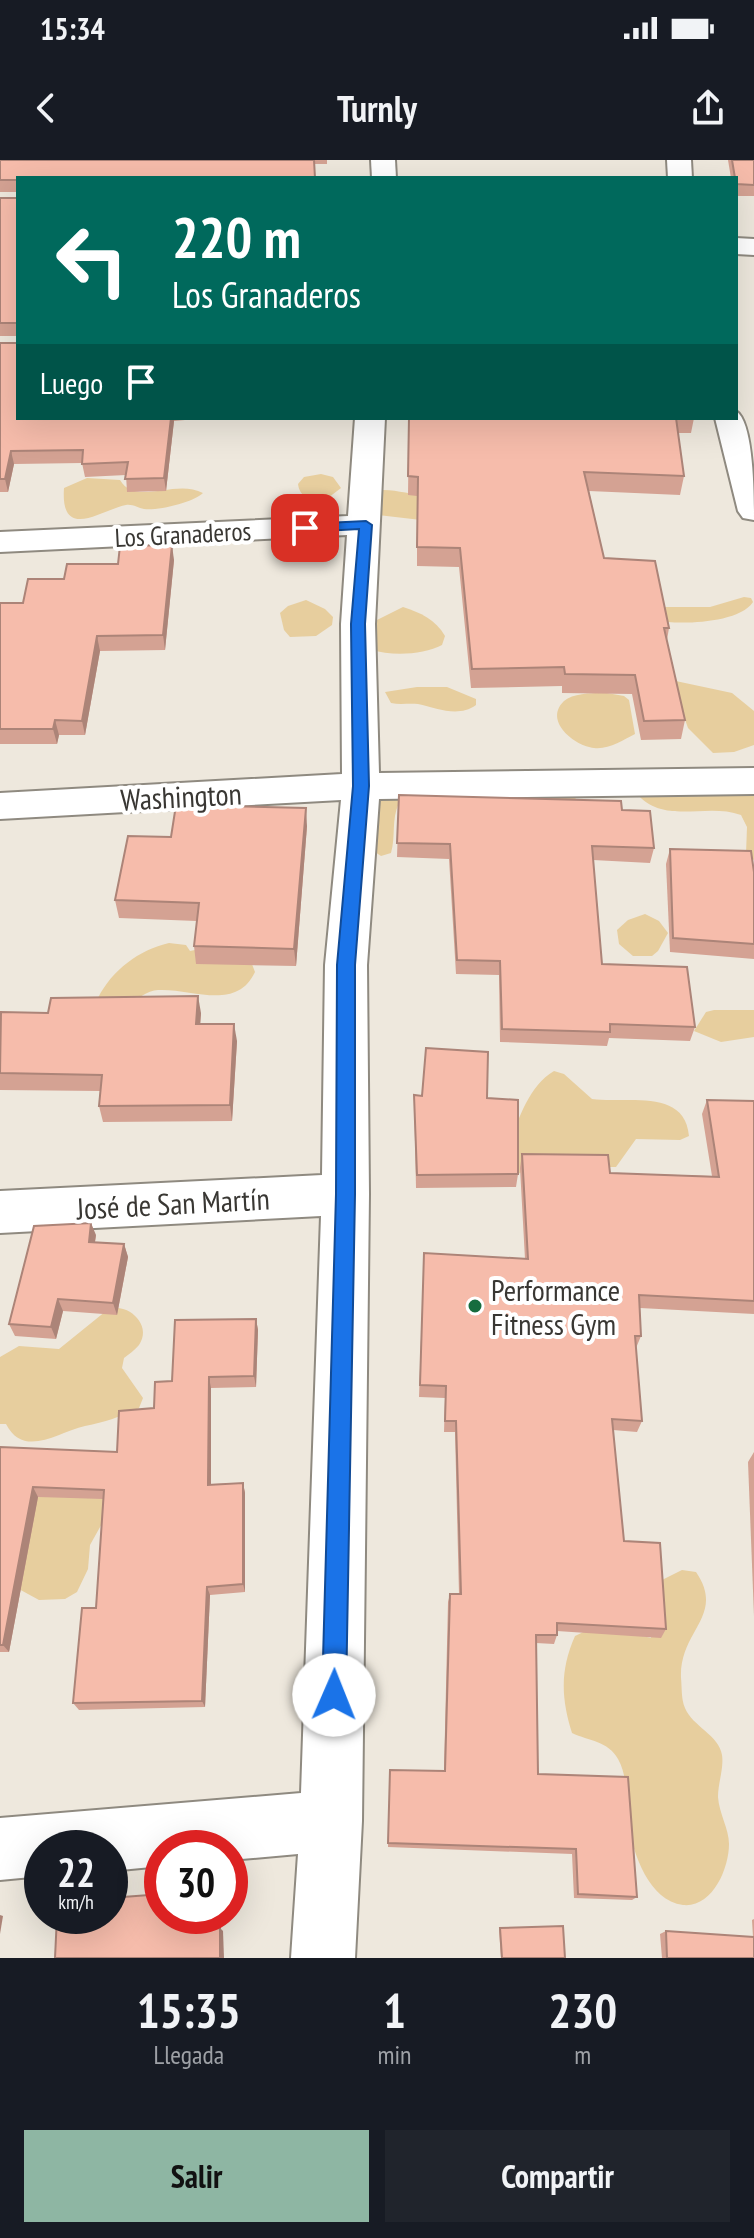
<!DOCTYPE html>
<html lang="es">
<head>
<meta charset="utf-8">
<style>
  :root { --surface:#171b24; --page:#20242c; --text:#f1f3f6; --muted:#9ea1a6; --accent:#8eb6a3 }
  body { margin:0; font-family:"PT Sans Narrow",sans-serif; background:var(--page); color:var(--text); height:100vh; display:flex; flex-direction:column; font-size:30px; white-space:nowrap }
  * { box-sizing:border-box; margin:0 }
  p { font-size:26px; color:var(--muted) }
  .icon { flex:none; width:44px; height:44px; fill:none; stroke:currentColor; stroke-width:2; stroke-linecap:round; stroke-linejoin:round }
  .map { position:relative; height:1798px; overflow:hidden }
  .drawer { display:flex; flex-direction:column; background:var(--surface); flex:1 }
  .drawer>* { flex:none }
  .guide { position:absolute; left:16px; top:16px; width:722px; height:244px; border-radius:0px; box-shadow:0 8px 32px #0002; background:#00695c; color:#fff; overflow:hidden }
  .speed { position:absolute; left:24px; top:1670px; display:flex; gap:16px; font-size:40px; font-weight:700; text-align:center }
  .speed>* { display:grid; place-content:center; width:104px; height:104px; border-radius:50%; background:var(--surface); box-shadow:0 8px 32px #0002; line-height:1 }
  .speed small { font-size:20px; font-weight:400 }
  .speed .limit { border:12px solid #d22; background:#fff; color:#111 }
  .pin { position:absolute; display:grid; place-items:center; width:68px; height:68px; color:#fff; margin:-34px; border-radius:16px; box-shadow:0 4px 12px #0006 }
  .me { position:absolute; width:88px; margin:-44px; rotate:1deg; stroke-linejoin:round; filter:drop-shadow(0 0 6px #0008) }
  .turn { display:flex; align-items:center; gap:28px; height:168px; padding:0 24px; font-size:36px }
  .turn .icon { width:104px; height:104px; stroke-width:2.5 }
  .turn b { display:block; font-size:56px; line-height:68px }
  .then { display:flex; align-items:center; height:76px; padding:0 24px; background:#0003; gap:16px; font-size:30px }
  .eta { display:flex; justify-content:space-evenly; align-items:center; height:136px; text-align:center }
  .eta b { font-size:48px; font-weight:700; line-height:56px }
  .primary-button { display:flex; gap:16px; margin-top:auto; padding:16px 24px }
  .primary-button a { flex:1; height:92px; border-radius:0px; background:var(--accent); color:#111; font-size:32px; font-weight:700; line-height:92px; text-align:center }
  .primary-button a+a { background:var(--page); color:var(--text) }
  .status { display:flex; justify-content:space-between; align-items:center; height:56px; padding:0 40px; background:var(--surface); direction:ltr }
  .status svg { height:22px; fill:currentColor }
  header { display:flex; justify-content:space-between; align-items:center; height:104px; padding:0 24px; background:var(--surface); font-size:36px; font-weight:700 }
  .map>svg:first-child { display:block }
  .green { fill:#e7ce9e }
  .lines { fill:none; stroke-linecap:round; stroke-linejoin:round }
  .minor-casing { stroke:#8f8a80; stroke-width:4 }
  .minor { fill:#fff; fill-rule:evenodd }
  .wall { fill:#d4a293 }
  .shaded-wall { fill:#ac8478 }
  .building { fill:#f6bcab; stroke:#ac8478; stroke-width:2 }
  .route { fill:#1a73e8; stroke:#114b97; stroke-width:2 }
  .poi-dot { fill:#166c3e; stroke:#fff; stroke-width:3 }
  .labels { text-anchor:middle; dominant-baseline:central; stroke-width:8; stroke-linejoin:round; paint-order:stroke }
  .far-street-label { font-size:26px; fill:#393733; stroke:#fff }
  .street-label { font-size:30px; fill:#393733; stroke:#fff }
  .poi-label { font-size:30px; fill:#393733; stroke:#fff; text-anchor:start }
</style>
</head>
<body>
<div class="status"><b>15:34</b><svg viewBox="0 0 49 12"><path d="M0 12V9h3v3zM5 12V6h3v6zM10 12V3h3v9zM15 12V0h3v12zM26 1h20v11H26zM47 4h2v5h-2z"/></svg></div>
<header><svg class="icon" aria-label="back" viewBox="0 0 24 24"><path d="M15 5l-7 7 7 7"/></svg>Turnly<svg class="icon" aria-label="share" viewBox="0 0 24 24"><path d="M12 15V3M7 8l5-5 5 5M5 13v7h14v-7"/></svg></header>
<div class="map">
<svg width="754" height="1798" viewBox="0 0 754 1798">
  <rect width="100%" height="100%" fill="#eee8dd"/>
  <g class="green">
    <path d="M321 314 333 317 341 328 324 341C312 339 300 339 298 324L304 317Z"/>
    <path d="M87 318 120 320C136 347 175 318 203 333 194 342 158 351 144 349 138 348 133 344 126 345 103 349 60 383 64 328Z"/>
    <path d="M380 330C398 329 412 336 432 335L421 360 378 355Z"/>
    <path d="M744 437 751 438 753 442C740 462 689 464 668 462L661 447H710Z"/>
    <polygon points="306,440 325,449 333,457 332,465 316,476 290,477 284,470 280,453 288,446"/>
    <path d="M403 447C421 453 435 459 445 476L442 485C424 495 391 496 372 490L375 461Z"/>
    <polygon points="671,520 732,533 754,551 754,585 734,592 713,593 688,568"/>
    <path d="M417 527H447L476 539V545C458 558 437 548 418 544 409 543 400 545 391 543L385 532Z"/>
    <path d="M601 532 624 536 629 540 635 574C623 580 608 590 594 588 575 586 543 561 564 541 573 533 590 534 601 532Z"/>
    <path d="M375 629 575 632 576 644 414 639 399 643C391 660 396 676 391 693L381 696 369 688Z"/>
    <path d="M754 632V700L746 694 747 667 741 655C706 642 664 666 636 633Z"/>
    <polygon points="645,754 659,761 668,773 658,791 652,796 633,796 619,784 617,770 628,760"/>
    <path d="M169 783 186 785 190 791 225 784 250 799 255 812C236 852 192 828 158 830 148 830 134 841 125 847L98 838C112 810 139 790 169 783Z"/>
    <polygon points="714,850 754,850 754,877 721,882 694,871 706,852"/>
    <path d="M554 911 564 914 592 939C625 944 685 927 689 976L680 980 636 979 616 1007H532L518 1014 504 992C518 966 526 927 554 911Z"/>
    <path d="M118 1148C134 1149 151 1168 139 1185 135 1190 129 1194 124 1198L122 1208 143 1238 139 1248C120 1257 105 1262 85 1266 58 1272 24 1299 6 1264H0V1197L19 1186 59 1189 106 1151Z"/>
    <polygon points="105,1326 109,1351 90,1385 88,1409 77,1432 65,1439 39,1440 17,1428 33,1331"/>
    <path d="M682 1410 696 1412C726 1456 679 1470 681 1518 682 1527 681 1539 685 1548 692 1566 719 1575 722 1595 724 1608 718 1623 718 1637 719 1653 729 1669 729 1684 729 1709 712 1748 683 1745 649 1741 633 1693 628 1664 625 1643 629 1618 618 1599 608 1581 589 1581 572 1573 561 1538 560 1510 575 1476L598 1465 651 1478 650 1426Z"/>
  </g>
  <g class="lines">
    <defs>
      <g id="minor">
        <polygon points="371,0 395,0 396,18 372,18"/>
        <polygon points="667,0 691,0 692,18 668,18"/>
        <polygon points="736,78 754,79 754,95 736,94"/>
        <path d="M736 251C754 262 754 336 754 360L743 358 738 351 715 258H736Z"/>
        <polygon points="355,258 385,258 375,464 379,613 754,608 754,634 379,639 367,805 369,1034 362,1661 355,1798 291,1798 298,1694 230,1700 230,1688 162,1688 162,1706 110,1711 110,1688 42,1688 42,1716 0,1720 0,1658 301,1633 321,1056 0,1073 0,1031 322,1015 325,805 341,640 0,659 0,633 342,614 341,464 347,375 0,392 0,372 348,356"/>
      </g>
    </defs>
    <use href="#minor" class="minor-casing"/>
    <use href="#minor" class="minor"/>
  </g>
  <g class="wall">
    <polygon points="0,0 327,0 327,4 315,4 18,258 185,258 185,260 174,261 166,331 127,332 126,315 85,317 82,303 14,304 8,332 0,332 0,183 18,183 18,176 0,176 0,38 18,38 18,32 0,32"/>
    <polygon points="728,0 754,0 754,36 736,36 736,18 731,18"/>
    <polygon points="409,258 694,258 691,273 678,273 684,316 680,335 589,331 604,398 669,468 667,480 685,560 681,579 641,580 632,534 562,533 562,526 471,528 459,407 417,406 417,336 408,335"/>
    <polygon points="174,400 165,490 100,491 85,575 59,575 57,584 0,584 0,443 23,443 64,419 118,404"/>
    <polygon points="399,635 622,650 654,688 650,703 593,700 602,804 695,867 690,881 609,878 607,886 500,882 499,815 456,814 449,699 397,697"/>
    <polygon points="307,666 296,806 196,804 194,786 197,761 119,758 115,740 171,677"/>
    <polygon points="670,689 754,712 754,799 670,792 666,704"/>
    <polygon points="201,853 200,864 237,881 232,961 103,962 99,946 100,931 0,930 0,855"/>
    <polygon points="414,935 487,938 518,1014 516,1027 416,1028"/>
    <polygon points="707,940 754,941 754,1154 640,1148 641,1176 636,1188 642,1261 637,1272 613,1270 624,1381 666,1469 661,1478 557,1471 557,1475 554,1484 536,1483 538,1614 637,1737 632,1740 574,1738 572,1694 388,1687 390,1610 444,1611 448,1442 450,1434 459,1434 455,1272 444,1272 445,1238 419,1237 424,1093 525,1099 520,1008 522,994 610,1013 712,1016 702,954"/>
    <polygon points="96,1075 95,1082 124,1084 128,1097 117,1155 63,1151 56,1179 15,1176 9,1164"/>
    <polygon points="256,1159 258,1170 256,1227 211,1228 211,1324 243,1323 245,1333 245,1432 210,1435 205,1547 79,1550 73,1543 96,1448 103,1339 38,1337 9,1492 0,1492 0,1287 117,1292 154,1248 172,1221"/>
    <polygon points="754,1292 754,1456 748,1302"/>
    <polygon points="754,1759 754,1798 662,1798 660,1774 666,1771 753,1777 752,1760"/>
    <polygon points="500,1768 565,1798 501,1798 499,1769"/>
  </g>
  <g class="shaded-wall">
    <polygon points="171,258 173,258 174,261 166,331 164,318"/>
    <polygon points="11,291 14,304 8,332 5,319"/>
    <polygon points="172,385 174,400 165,490 163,475"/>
    <polygon points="97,476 100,491 85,575 82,561"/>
    <polygon points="55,560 59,575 57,584 53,569"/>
    <polygon points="306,648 307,666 296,806 294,789"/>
    <polygon points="198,836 201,853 199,881 196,864"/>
    <polygon points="234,864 237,881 232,961 230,945"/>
    <polygon points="91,1063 96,1075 93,1094 89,1082"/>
    <polygon points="124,1084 128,1097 117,1155 113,1143"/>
    <polygon points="58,1139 63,1151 56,1179 51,1167"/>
    <polygon points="256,1159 258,1170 256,1227 254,1216"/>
    <polygon points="209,1217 211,1228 211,1334 208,1325"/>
    <polygon points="243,1323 245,1333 245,1432 243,1424"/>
    <polygon points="33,1327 38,1337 9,1492 3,1485"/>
    <polygon points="207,1427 210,1435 205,1547 202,1541"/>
    <polygon points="0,1755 3,1756 0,1774"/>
    <polygon points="186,1756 190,1756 190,1775 186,1771"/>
    <polygon points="220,1768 223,1771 224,1798 220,1798"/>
  </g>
  <g class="building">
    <polygon points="0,0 314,0 315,18 18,18 18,258 171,258 164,318 125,319 128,302 82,304 83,290 11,291 5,319 0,319 0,183 18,183 18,163 0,163 0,38 18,38 18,20 0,20"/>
    <polygon points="732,0 754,0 754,25 736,24"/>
    <polygon points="409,258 676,258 684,316 584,312 604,398 655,401 669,468 664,468 685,560 644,561 635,515 565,514 564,507 472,509 460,388 417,387 418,317 408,316"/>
    <polygon points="172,385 163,475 97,476 82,561 55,560 53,569 0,569 0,443 23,443 28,419 64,419 67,404 118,404 120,386"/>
    <polygon points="399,635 621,641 622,650 650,651 654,688 592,686 602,804 687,807 695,867 610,864 610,872 502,869 500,801 457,800 450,684 397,683"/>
    <polygon points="176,645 306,648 294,789 194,786 199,743 115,740 128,676 171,677"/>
    <polygon points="670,689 751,691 754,712 754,784 673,778"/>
    <polygon points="198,836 196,864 234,864 230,945 99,946 102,915 0,913 1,852 48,853 51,838"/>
    <polygon points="426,888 488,892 487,938 518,940 518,1014 417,1015 414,935 422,936"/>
    <polygon points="707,940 754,941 754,1141 639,1135 641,1176 635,1176 642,1261 612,1259 624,1381 660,1383 666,1469 557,1463 557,1475 536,1475 538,1614 628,1617 637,1737 578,1734 576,1689 388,1683 390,1610 445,1611 450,1434 461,1434 456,1261 445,1261 446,1226 420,1225 424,1093 528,1099 522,994 608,995 610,1013 719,1017"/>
    <polygon points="91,1063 89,1082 124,1084 113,1143 58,1139 51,1167 9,1164 34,1066"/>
    <polygon points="256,1159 254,1216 209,1217 208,1325 243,1323 243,1424 207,1427 202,1541 73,1543 82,1448 96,1448 104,1330 33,1327 3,1485 0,1485 0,1287 117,1292 119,1251 154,1248 155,1222 172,1221 175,1160"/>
    <polygon points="162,1734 162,1756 186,1756 186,1771 220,1768 220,1798 55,1798 57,1756 110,1756 110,1738"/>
    <polygon points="563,1766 565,1798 502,1798 500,1768"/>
    <polygon points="666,1771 754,1777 754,1798 667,1798"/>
  </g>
  <polygon class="route" points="366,361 372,365 365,464 369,626 355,805 355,1034 346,1535 342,1544 334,1547 325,1544 322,1535 336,1034 337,805 353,626 351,464 359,369 305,372 298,368 305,364"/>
  <circle class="poi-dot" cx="475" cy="1146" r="8"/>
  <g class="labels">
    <g class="far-street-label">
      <text transform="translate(183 374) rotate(-3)">Los Granaderos</text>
    </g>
    <g class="street-label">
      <text transform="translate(181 636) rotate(-3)">Washington</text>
      <text transform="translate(173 1043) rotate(-3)">José de San Martín</text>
    </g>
    <g class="poi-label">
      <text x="491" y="1129">Performance<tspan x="491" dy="34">Fitness Gym</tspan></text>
    </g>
  </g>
</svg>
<div class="speed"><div>22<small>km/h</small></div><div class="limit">30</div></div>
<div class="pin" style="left:305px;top:368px;background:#d93025"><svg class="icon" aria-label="arrive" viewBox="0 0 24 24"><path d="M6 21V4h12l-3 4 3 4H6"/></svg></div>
<svg class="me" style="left:334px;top:1535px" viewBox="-20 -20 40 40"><circle r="19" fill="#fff"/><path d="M0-13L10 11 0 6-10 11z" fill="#1a73e8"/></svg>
<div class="guide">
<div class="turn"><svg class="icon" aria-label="left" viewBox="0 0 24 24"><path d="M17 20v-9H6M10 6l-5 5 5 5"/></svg><div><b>220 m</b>Los Granaderos</div></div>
<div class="then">Luego<svg class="icon" aria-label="arrive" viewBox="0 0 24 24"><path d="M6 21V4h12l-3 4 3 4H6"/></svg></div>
</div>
</div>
<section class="drawer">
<div class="eta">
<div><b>15:35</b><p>Llegada</p></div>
<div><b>1</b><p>min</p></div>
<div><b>230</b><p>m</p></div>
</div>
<div class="primary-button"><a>Salir</a><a>Compartir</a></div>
</section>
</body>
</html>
